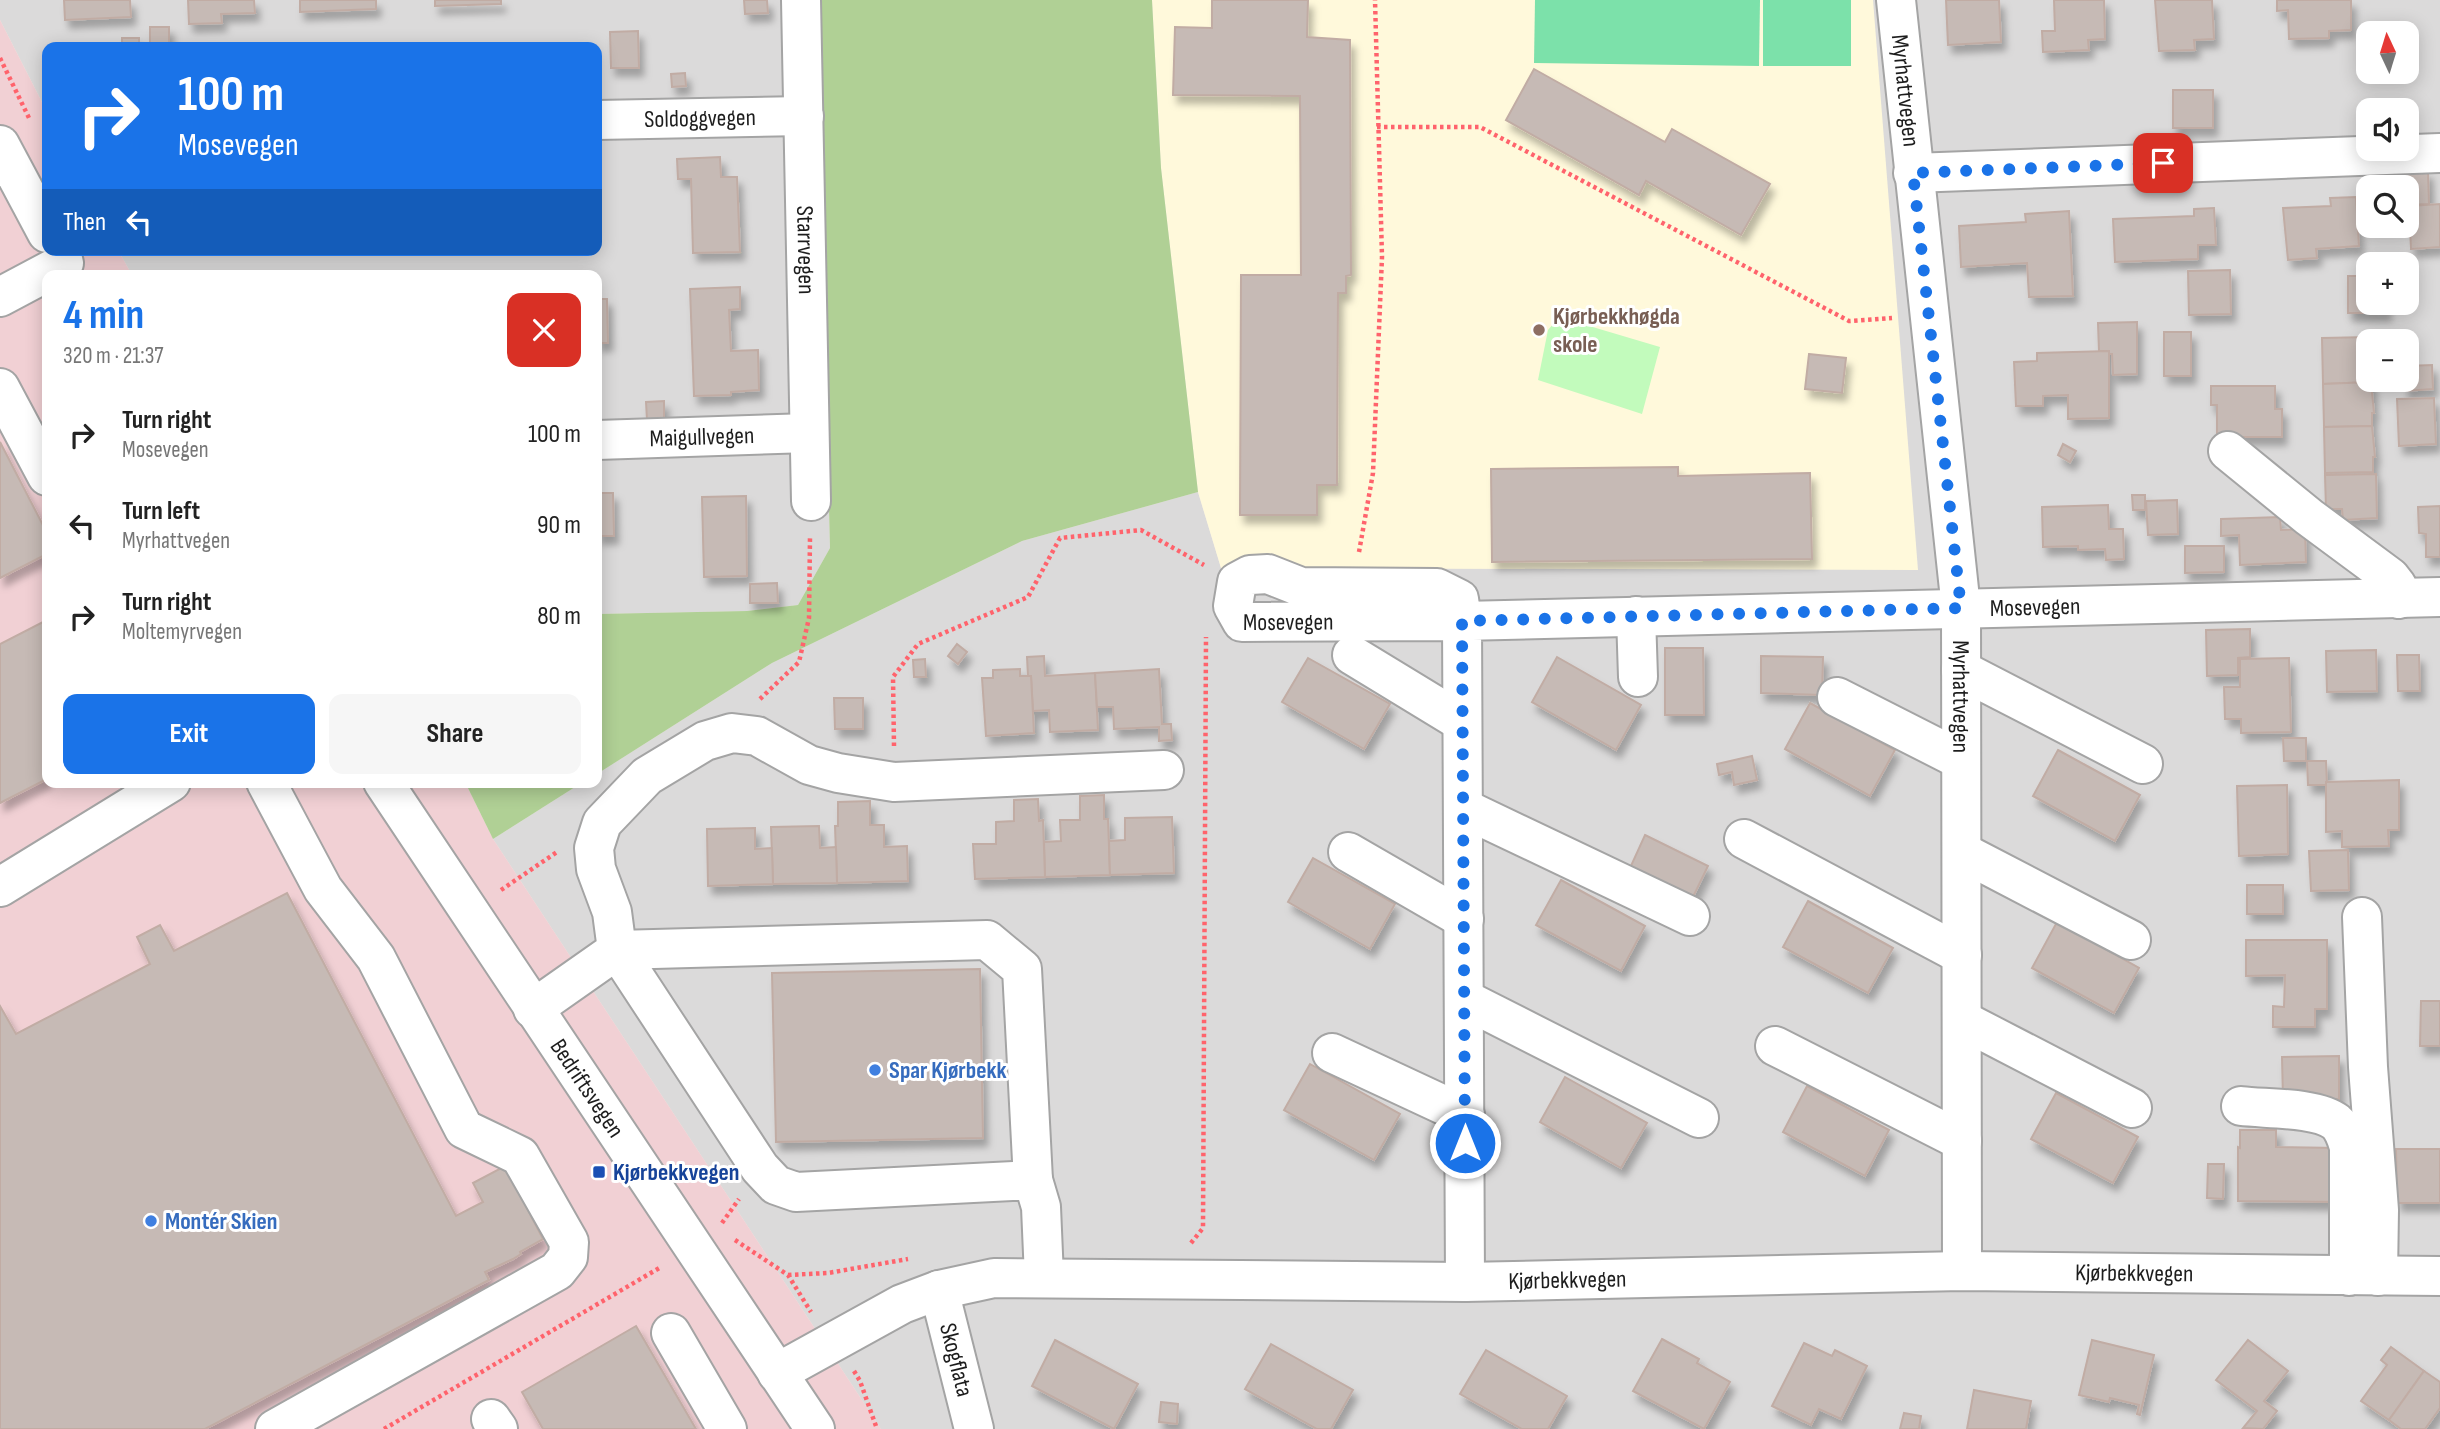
<!DOCTYPE html>
<html lang="en">
<head>
<meta charset="utf-8">
<style>
  :root { --surface:#fff; --page:#f6f6f6; --text:#222; --muted:#767676; --accent:#1a73e8 }
  body { margin:0; font-family:"Sofia Sans Condensed",sans-serif; background:var(--page); color:var(--text); height:100vh; display:flex; flex-direction:column; font-size:26px; white-space:nowrap }
  * { box-sizing:border-box; margin:0 }
  p { font-size:23px; color:var(--muted) }
  .icon { flex:none; width:38px; height:38px; fill:none; stroke:currentColor; stroke-width:2; stroke-linecap:round; stroke-linejoin:round }
  .map { position:relative; flex:1; overflow:hidden }
  .sheet { position:absolute; left:42px; top:270px; width:560px; height:518px; display:flex; flex-direction:column; background:var(--surface); border-radius:14px; box-shadow:0 4px 18px #0003 }
  .sheet>* { flex:none }
  .top-card { position:absolute; left:42px; top:42px; width:560px; height:214px; border-radius:14px; box-shadow:0 4px 18px #0003; background:#1a73e8; color:#fff; overflow:hidden }
  .needle { width:46px; rotate:356deg }
  .tools { position:absolute; left:2356px; top:21px; display:grid; gap:14px }
  .tools a { display:grid; place-items:center; width:63px; height:63px; border-radius:14px; background:var(--surface); box-shadow:0 4px 18px #0003; font-size:35px }
  .pin { position:absolute; display:grid; place-items:center; width:60px; height:60px; color:#fff; margin:-30px; border-radius:14px; box-shadow:0 4px 10px #0006 }
  .me { position:absolute; width:77px; margin:-38px; rotate:0deg; stroke-linejoin:round; filter:drop-shadow(0 0 5px #0008) }
  .turn { display:flex; align-items:center; gap:24px; height:147px; padding:0 21px; font-size:32px }
  .turn .icon { width:91px; height:91px; stroke-width:2.5 }
  .turn b { display:block; font-size:49px; line-height:60px }
  .then { display:flex; align-items:center; height:66px; padding:0 21px; background:#0003; gap:14px; font-size:26px }
  .round { display:grid; place-items:center; flex:none; width:74px; height:74px; border-radius:14px; background:var(--page) }
  .headline { display:flex; align-items:center; justify-content:space-between; height:119px; padding:0 21px }
  h1 { font-size:42px; font-weight:700; line-height:52px; color:var(--accent) }
  .primary-button { display:flex; gap:14px; margin-top:auto; padding:14px 21px }
  .primary-button a { flex:1; height:80px; border-radius:14px; background:var(--accent); color:#fff; font-size:28px; font-weight:700; line-height:80px; text-align:center }
  .primary-button a+a { background:var(--page); color:var(--text) }
  ul { padding:0; list-style:none }
  li { display:flex; align-items:center; gap:21px; height:91px; padding:0 21px }
  li div { flex:1 }
  li b { display:block; font-size:26px }
  li em { font-style:normal }
  .map>svg:first-child { display:block }
  .residential { fill:#dbdada; fill-rule:evenodd }
  .commercial { fill:#f1d0d4 }
  .education { fill:#fff9db }
  .forest { fill:#b0d095 }
  .park { fill:#c2fbbc }
  .pitch { fill:#7ce1aa }
  .building { fill:#c6bab5; stroke:#c1aca4; stroke-width:2; filter:url(#shadow) }
  .lines { fill:none; stroke-linecap:round; stroke-linejoin:round }
  .minor-casing { stroke:#a4a4a4; stroke-width:42 }
  .path { stroke:#ff636c; stroke-width:4.5; stroke-dasharray:3.5 3.5; stroke-linecap:butt }
  .minor { stroke:#fff; stroke-width:38 }
  .route { stroke:#1a73e8; stroke-width:12; stroke-dasharray:0 21.6 }
  .education-dot { fill:#8d6e63; stroke:#fff; stroke-width:2.5 }
  .shop-dot { fill:#3f7fe0; stroke:#fff; stroke-width:2.5 }
  .transit-dot { fill:#1a4fb4; stroke:#fff; stroke-width:2.5 }
  .labels { text-anchor:middle; dominant-baseline:central; stroke-width:6; stroke-linejoin:round; paint-order:stroke }
  .street-label { font-size:24px; fill:#1d1d1d; stroke:#fff }
  .education-label { font-size:24px; font-weight:bold; fill:#785e54; stroke:#fff; text-anchor:start }
  .shop-label { font-size:24px; font-weight:bold; fill:#366cbe; stroke:#fff; text-anchor:start }
  .transit-label { font-size:24px; font-weight:bold; fill:#164399; stroke:#fff; text-anchor:start }
</style>
</head>
<body>
<div class="map">
<svg width="2440" height="1429" viewBox="0 0 2440 1429">
  <defs>
    <filter id="shadow"><feDropShadow dx="4.5" dy="8" stdDeviation="3.5" flood-color="#0004"/></filter>
  </defs>
  <rect width="100%" height="100%" fill="#efe8e2"/>
  <g class="residential">
    <polygon points="0,0 816,0 830,548 798,605 747,611 597,614 597,275 132,275 118,250 597,250 597,47 47,47 47,112 0,20"/>
    <path d="M1871 0H2440V1429H881L493 839 583 782H597V774L772 663 1022 541 1198 492 1221 568ZM2368 33H2406V72H2368ZM2368 110H2406V149H2368ZM2368 187H2406V226H2368ZM2368 264H2406V303H2368ZM2368 341H2406V380H2368Z"/>
  </g>
  <polygon class="commercial" points="0,20 47,112 47,250 118,250 132,275 47,275 47,782 465,782 493,839 881,1429 0,1429"/>
  <polygon class="education" points="1152,0 1873,0 1918,570 1221,568 1198,492 1161,168"/>
  <g class="forest">
    <polygon points="816,0 1152,0 1161,168 1198,492 1022,541 772,663 597,774 597,614 747,611 798,605 830,548"/>
    <polygon points="465,782 583,782 493,839"/>
  </g>
  <polygon class="park" points="1559,317 1660,347 1642,414 1538,380 1548,330"/>
  <g class="pitch">
    <polygon points="1535,0 1760,0 1759,66 1534,63"/>
    <rect x="1763" y="0" width="88" height="66"/>
  </g>
  <g class="building">
    <polygon points="64,0 130,0 131,17 65,20"/>
    <polygon points="188,0 254,0 255,13 221,14 222,23 189,24"/>
    <polygon points="300,0 376,0 376,9 300,12"/>
    <polygon points="435,0 501,0 501,4 435,6"/>
    <polygon points="744,0 767,0 768,13 745,14"/>
    <polygon points="1212,0 1308,0 1307,37 1350,40 1351,275 1346,276 1346,293 1338,293 1337,485 1317,485 1317,515 1240,515 1241,275 1301,275 1300,96 1173,95 1175,27 1212,28"/>
    <polygon points="1946,0 1999,0 2001,42 1948,45"/>
    <polygon points="2054,0 2104,0 2105,39 2088,40 2089,50 2043,52 2042,31 2055,31"/>
    <polygon points="2155,0 2212,0 2214,39 2194,40 2195,50 2159,51"/>
    <polygon points="2277,0 2351,0 2351,30 2329,31 2329,38 2289,39 2288,10 2277,11"/>
    <rect x="150" y="27" width="19" height="20"/>
    <polygon points="638,31 639,68 611,68 610,32"/>
    <rect x="122" y="38" width="17" height="9"/>
    <polygon points="1534,69 1665,142 1672,129 1770,184 1741,235 1646,181 1639,195 1506,120"/>
    <polygon points="685,73 686,86 672,87 671,74"/>
    <rect x="2173" y="90" width="40" height="38"/>
    <polygon points="720,157 721,177 737,177 740,252 693,253 691,179 678,179 677,159"/>
    <polygon points="2428,171 2429,204 2406,205 2406,187 2389,187 2388,172"/>
    <polygon points="2356,197 2359,246 2316,249 2317,258 2288,260 2283,208 2331,206 2330,198"/>
    <polygon points="2440,204 2440,247 2411,249 2409,206"/>
    <polygon points="2214,208 2216,245 2198,245 2198,259 2115,262 2113,219 2194,216 2194,209"/>
    <polygon points="2069,211 2073,296 2029,297 2027,263 1961,267 1959,226 2026,222 2025,214"/>
    <polygon points="2230,270 2231,314 2189,315 2188,271"/>
    <polygon points="2348,276 2368,276 2368,303 2386,303 2387,313 2348,313"/>
    <polygon points="740,287 740,309 729,310 731,351 758,350 759,390 731,392 731,395 694,396 690,289"/>
    <polygon points="597,299 607,299 608,343 597,343"/>
    <polygon points="2137,322 2137,374 2113,375 2112,354 2109,354 2109,351 2099,351 2098,323"/>
    <rect x="2164" y="332" width="27" height="44"/>
    <polygon points="2370,337 2370,341 2368,341 2368,380 2371,380 2371,382 2323,384 2322,338"/>
    <polygon points="2109,351 2109,418 2068,419 2068,395 2043,396 2043,406 2016,406 2014,362 2037,361 2037,353"/>
    <polygon points="1809,354 1846,358 1842,393 1805,389"/>
    <polygon points="2432,365 2433,389 2404,391 2406,366"/>
    <polygon points="2371,382 2374,413 2372,413 2372,426 2324,427 2323,384"/>
    <polygon points="2211,386 2275,386 2275,409 2282,409 2282,437 2217,437 2217,405 2211,405"/>
    <polygon points="2434,398 2436,444 2399,446 2397,399"/>
    <polygon points="664,401 664,419 647,420 646,402"/>
    <polygon points="2372,426 2375,457 2373,457 2373,472 2325,473 2324,427"/>
    <polygon points="0,442 47,533 47,554 0,578"/>
    <polygon points="2063,444 2076,451 2070,462 2058,455"/>
    <polygon points="1678,467 1678,476 1810,473 1812,559 1492,562 1491,469"/>
    <polygon points="2376,474 2377,518 2343,520 2342,509 2326,509 2325,475"/>
    <polygon points="597,493 613,493 614,536 597,536"/>
    <polygon points="2132,495 2145,495 2145,510 2133,510"/>
    <polygon points="746,496 747,576 704,577 702,497"/>
    <polygon points="2177,500 2178,534 2148,535 2146,501"/>
    <polygon points="2108,505 2109,529 2123,529 2124,559 2106,560 2105,549 2078,550 2078,546 2043,547 2042,507"/>
    <polygon points="2440,506 2440,557 2426,557 2426,534 2419,533 2418,507"/>
    <polygon points="2280,517 2281,530 2305,529 2306,562 2240,565 2239,535 2221,536 2221,519"/>
    <polygon points="2185,546 2224,546 2224,572 2185,573"/>
    <polygon points="777,583 778,603 750,603 750,584"/>
    <polygon points="47,620 47,779 0,803 0,644"/>
    <polygon points="2250,629 2250,657 2238,658 2238,675 2207,676 2206,630"/>
    <polygon points="957,644 967,652 958,664 948,656"/>
    <polygon points="1665,648 1703,648 1704,715 1665,715"/>
    <polygon points="2376,650 2377,691 2327,692 2326,651"/>
    <polygon points="2397,655 2419,655 2420,691 2398,691"/>
    <polygon points="1044,656 1045,676 1095,673 1098,730 1050,732 1049,710 1033,711 1031,676 1028,676 1027,657"/>
    <polygon points="1761,656 1823,657 1822,695 1761,693"/>
    <polygon points="1557,657 1641,705 1616,750 1532,702"/>
    <polygon points="1308,658 1390,704 1364,749 1282,702"/>
    <polygon points="2289,658 2291,732 2241,733 2241,719 2225,719 2224,687 2240,687 2240,659"/>
    <polygon points="925,659 926,677 914,677 913,660"/>
    <polygon points="1020,669 1020,676 1031,676 1034,733 986,736 982,678 993,678 993,670"/>
    <polygon points="1159,669 1162,724 1171,724 1172,740 1159,741 1159,727 1114,729 1113,707 1097,707 1095,673"/>
    <polygon points="834,698 863,698 863,729 835,729"/>
    <polygon points="1810,703 1895,750 1870,796 1785,749"/>
    <polygon points="2283,738 2306,738 2306,761 2284,761"/>
    <polygon points="2058,750 2140,795 2115,841 2033,796"/>
    <polygon points="1752,756 1757,780 1734,785 1732,772 1719,775 1717,764"/>
    <polygon points="2307,761 2326,761 2327,785 2308,785"/>
    <polygon points="2399,780 2399,830 2388,830 2389,846 2342,847 2342,831 2326,832 2326,782"/>
    <polygon points="2287,785 2288,854 2239,856 2237,786"/>
    <polygon points="1104,795 1104,819 1108,819 1110,875 1045,877 1044,842 1061,841 1060,820 1080,820 1080,796"/>
    <polygon points="1038,799 1039,821 1043,820 1045,877 975,879 973,844 996,844 996,822 1014,821 1014,800"/>
    <polygon points="870,801 870,825 884,825 884,847 907,846 908,881 837,883 835,826 838,826 838,802"/>
    <polygon points="1172,817 1174,873 1110,875 1109,841 1125,840 1125,818"/>
    <polygon points="819,826 820,848 836,847 837,883 773,884 771,827"/>
    <polygon points="755,828 755,849 772,848 773,884 708,886 707,829"/>
    <polygon points="1645,835 1708,866 1692,899 1630,868"/>
    <polygon points="2348,850 2349,890 2311,891 2309,851"/>
    <polygon points="1313,858 1395,904 1370,949 1288,902"/>
    <polygon points="1561,880 1645,926 1621,971 1536,925"/>
    <rect x="2247" y="885" width="36" height="29"/>
    <polygon points="287,893 456,1216 483,1202 473,1183 505,1166 543,1239 520,1252 521,1254 513,1259 485,1272 489,1280 205,1429 0,1429 0,1006 16,1034 150,964 137,937 160,925 174,951"/>
    <polygon points="1808,901 1893,948 1868,993 1783,947"/>
    <polygon points="2057,922 2139,968 2114,1013 2032,968"/>
    <polygon points="2246,940 2327,940 2327,1009 2315,1009 2315,1027 2273,1027 2273,1006 2284,1007 2285,975 2246,976"/>
    <polygon points="980,969 983,1138 776,1142 772,973"/>
    <polygon points="2421,1001 2440,1001 2440,1046 2420,1046"/>
    <polygon points="2339,1056 2339,1099 2283,1099 2282,1057"/>
    <polygon points="1310,1064 1400,1114 1374,1160 1284,1110"/>
    <polygon points="1565,1077 1647,1123 1621,1168 1540,1122"/>
    <polygon points="1807,1086 1889,1130 1865,1176 1783,1132"/>
    <polygon points="2056,1093 2138,1137 2113,1183 2031,1139"/>
    <polygon points="2240,1130 2276,1130 2276,1147 2338,1148 2338,1202 2238,1201 2238,1147 2240,1148"/>
    <polygon points="2396,1149 2440,1149 2440,1203 2397,1203"/>
    <polygon points="2208,1164 2224,1164 2223,1199 2207,1198"/>
    <polygon points="636,1326 696,1429 543,1429 522,1392"/>
    <polygon points="1662,1339 1699,1359 1697,1363 1730,1382 1704,1429 1633,1391"/>
    <polygon points="1055,1340 1138,1384 1114,1429 1032,1386"/>
    <polygon points="2092,1340 2154,1355 2140,1415 2137,1414 2139,1405 2110,1398 2109,1402 2079,1395"/>
    <polygon points="2248,1340 2288,1371 2264,1401 2277,1411 2263,1429 2243,1428 2257,1411 2216,1380"/>
    <polygon points="1804,1343 1832,1356 1835,1350 1867,1366 1841,1419 1819,1409 1811,1425 1772,1406"/>
    <polygon points="1271,1344 1353,1390 1331,1429 1317,1429 1245,1389"/>
    <polygon points="2391,1347 2424,1371 2389,1420 2361,1401 2387,1365 2381,1360"/>
    <polygon points="1486,1350 1567,1396 1548,1429 1522,1429 1460,1394"/>
    <polygon points="2424,1371 2440,1382 2440,1408 2425,1429 2401,1429 2389,1420"/>
    <polygon points="1974,1390 2031,1401 2026,1429 1967,1429"/>
    <polygon points="1161,1402 1178,1404 1177,1424 1159,1422"/>
    <polygon points="1904,1413 1921,1416 1919,1429 1900,1429"/>
  </g>
  <g class="lines">
    <defs>
      <g id="minor">
        <path id="s1" d="M801 0 811 501"/>
        <path id="s2" d="M1896 0 1961 608 1962 1271"/>
        <path id="s3" d="M597 120 804 116"/>
        <polyline points="0,145 47,233"/>
        <polyline points="1913,173 2440,153"/>
        <polyline points="0,297 64,263"/>
        <polyline points="0,388 47,476"/>
        <path id="s4" d="M597 440 809 433"/>
        <polyline points="2228,451 2309,517 2390,577 2397,586 2399,599"/>
        <polyline points="1636,616 1638,677"/>
        <polyline points="1352,655 1462,722"/>
        <polyline points="1961,670 2143,764"/>
        <polyline points="1837,697 1961,760"/>
        <polyline points="266,782 323,889 376,958 464,1129 520,1156 569,1242 568,1257 557,1271 275,1429"/>
        <path id="s5" d="M383 782 815 1429"/>
        <polyline points="1463,808 1690,916"/>
        <polyline points="1744,839 1962,955"/>
        <polyline points="1348,852 1464,919"/>
        <polyline points="1962,852 2131,940"/>
        <polyline points="0,887 171,782"/>
        <polyline points="2362,917 2368,1067 2379,1210 2378,1276"/>
        <polyline points="617,950 760,1168 776,1185 796,1192 1033,1180 1041,1207 1044,1277"/>
        <polyline points="617,950 987,940 1022,969 1033,1180"/>
        <polyline points="1464,999 1699,1118"/>
        <polyline points="533,1009 617,950 612,912 596,869 594,848 602,823 647,776 705,741 732,733 757,736 809,765 838,773 894,782 1164,770"/>
        <polyline points="1962,1020 2132,1108"/>
        <polyline points="1775,1046 1962,1141"/>
        <polyline points="1332,1053 1465,1115"/>
        <path d="M2241 1106C2266 1109 2317 1107 2336 1122 2344 1129 2346 1138 2349 1147V1276"/>
        <path id="s6" d="M1465 1282 1462 621 1459 599 1437 588 1301 587 1268 574 1250 575 1237 582 1233 606 1242 622 1462 621 2440 597"/>
        <path id="s7" d="M939 1290 974 1429"/>
        <polyline points="671,1333 727,1429"/>
        <path id="s8" d="M777 1373 902 1304 939 1290 994 1278 1465 1282 1962 1271 2440 1276"/>
        <polyline points="491,1419 498,1429"/>
      </g>
    </defs>
    <use href="#minor" class="minor-casing"/>
    <g class="path">
      <polyline points="0,58 30,120"/>
      <polyline points="1377,127 1480,127 1849,321 1892,318"/>
      <polyline points="1359,552 1373,473 1382,257 1375,0"/>
      <polyline points="760,699 799,662 809,618 810,537"/>
      <polyline points="894,746 893,677 918,644 1028,597 1060,538 1141,530 1204,565"/>
      <polyline points="501,890 557,852"/>
      <polyline points="722,1223 739,1199"/>
      <polyline points="735,1240 788,1275 811,1312"/>
      <polyline points="1191,1243 1203,1228 1206,637"/>
      <polyline points="788,1275 828,1273 908,1259"/>
      <polyline points="854,1371 860,1381 877,1429"/>
      <polyline points="384,1429 661,1267"/>
    </g>
    <use href="#minor" class="minor"/>
  </g>
  <g class="lines">
    <polyline class="route" points="1465,1143 1462,621 1961,608 1913,173 2163,163"/>
  </g>
  <circle class="education-dot" cx="1539" cy="330" r="7"/>
  <g class="shop-dot">
    <circle cx="875" cy="1070" r="7"/>
    <circle cx="151" cy="1221" r="7"/>
  </g>
  <rect class="transit-dot" x="592" y="1165" width="14" height="14" rx="3.5"/>
  <g class="labels">
    <g class="street-label">
      <text stroke="none"><textPath href="#s2" startOffset="91">Myrhattvegen</textPath></text>
      <text stroke="none"><textPath href="#s3" startOffset="103">Soldoggvegen</textPath></text>
      <text stroke="none"><textPath href="#s1" startOffset="250">Starrvegen</textPath></text>
      <text stroke="none"><textPath href="#s4" startOffset="105">Maigullvegen</textPath></text>
      <text stroke="none"><textPath href="#s6" startOffset="1748">Mosevegen</textPath></text>
      <text stroke="none"><textPath href="#s6" startOffset="1001">Mosevegen</textPath></text>
      <text stroke="none"><textPath href="#s2" startOffset="700">Myrhattvegen</textPath></text>
      <text stroke="none"><textPath href="#s5" startOffset="368">Bedriftsvegen</textPath></text>
      <text stroke="none"><textPath href="#s8" startOffset="1379">Kjørbekkvegen</textPath></text>
      <text stroke="none"><textPath href="#s8" startOffset="812">Kjørbekkvegen</textPath></text>
      <text stroke="none"><textPath href="#s7" startOffset="72">Skogflata</textPath></text>
    </g>
    <g class="education-label">
      <text x="1553" y="316">Kjørbekkhøgda<tspan x="1553" dy="28">skole</tspan></text>
    </g>
    <g class="shop-label">
      <text x="889" y="1070">Spar Kjørbekk</text>
      <text x="165" y="1221">Montér Skien</text>
    </g>
    <g class="transit-label">
      <text x="613" y="1172">Kjørbekkvegen</text>
    </g>
  </g>
</svg>
<div class="tools">
<a><svg class="needle" viewBox="-14 -14 28 28"><path d="M0-13l5 13h-10z" fill="#e53935"/><path d="M0 13l5-13h-10z" fill="#767676"/></svg></a>
<a><svg class="icon" aria-label="sound" viewBox="0 0 24 24"><path d="M4 9h4l5-4v14l-5-4H4zM17 9q2 3 0 6"/></svg></a>
<a><svg class="icon" aria-label="search" viewBox="0 0 24 24"><circle cx="10" cy="10" r="6"/><path d="M15 15l6 6"/></svg></a>
<a>+</a>
<a>−</a>
</div>
<div class="pin" style="left:2163px;top:163px;background:#d93025"><svg class="icon" aria-label="arrive" viewBox="0 0 24 24"><path d="M6 21V4h12l-3 4 3 4H6"/></svg></div>
<svg class="me" style="left:1465px;top:1143px" viewBox="-20 -20 40 40"><circle r="17" fill="#1a73e8" stroke="#fff" stroke-width="3"/><path d="M0-11L8 9 0 5-8 9z" fill="#fff"/></svg>
<div class="top-card">
<div class="turn"><svg class="icon" aria-label="right" viewBox="0 0 24 24"><path d="M7 20v-9h11M14 6l5 5-5 5"/></svg><div><b>100 m</b>Mosevegen</div></div>
<div class="then">Then<svg class="icon" aria-label="left" viewBox="0 0 24 24"><path d="M17 20v-9H6M10 6l-5 5 5 5"/></svg></div>
</div>
<section class="sheet">
<div class="headline"><div><h1>4 min</h1><p>320 m · 21:37</p></div><a class="round" style="background:#d93025;color:#fff"><svg class="icon" aria-label="close" viewBox="0 0 24 24"><path d="M6 6l12 12M18 6L6 18"/></svg></a></div>
<ul>
<li><svg class="icon" aria-label="right" viewBox="0 0 24 24"><path d="M7 20v-9h11M14 6l5 5-5 5"/></svg><div><b>Turn right</b><p>Mosevegen</p></div><em>100 m</em></li>
<li><svg class="icon" aria-label="left" viewBox="0 0 24 24"><path d="M17 20v-9H6M10 6l-5 5 5 5"/></svg><div><b>Turn left</b><p>Myrhattvegen</p></div><em>90 m</em></li>
<li><svg class="icon" aria-label="right" viewBox="0 0 24 24"><path d="M7 20v-9h11M14 6l5 5-5 5"/></svg><div><b>Turn right</b><p>Moltemyrvegen</p></div><em>80 m</em></li>
</ul>
<div class="primary-button"><a>Exit</a><a>Share</a></div>
</section>
</div>
</body>
</html>
